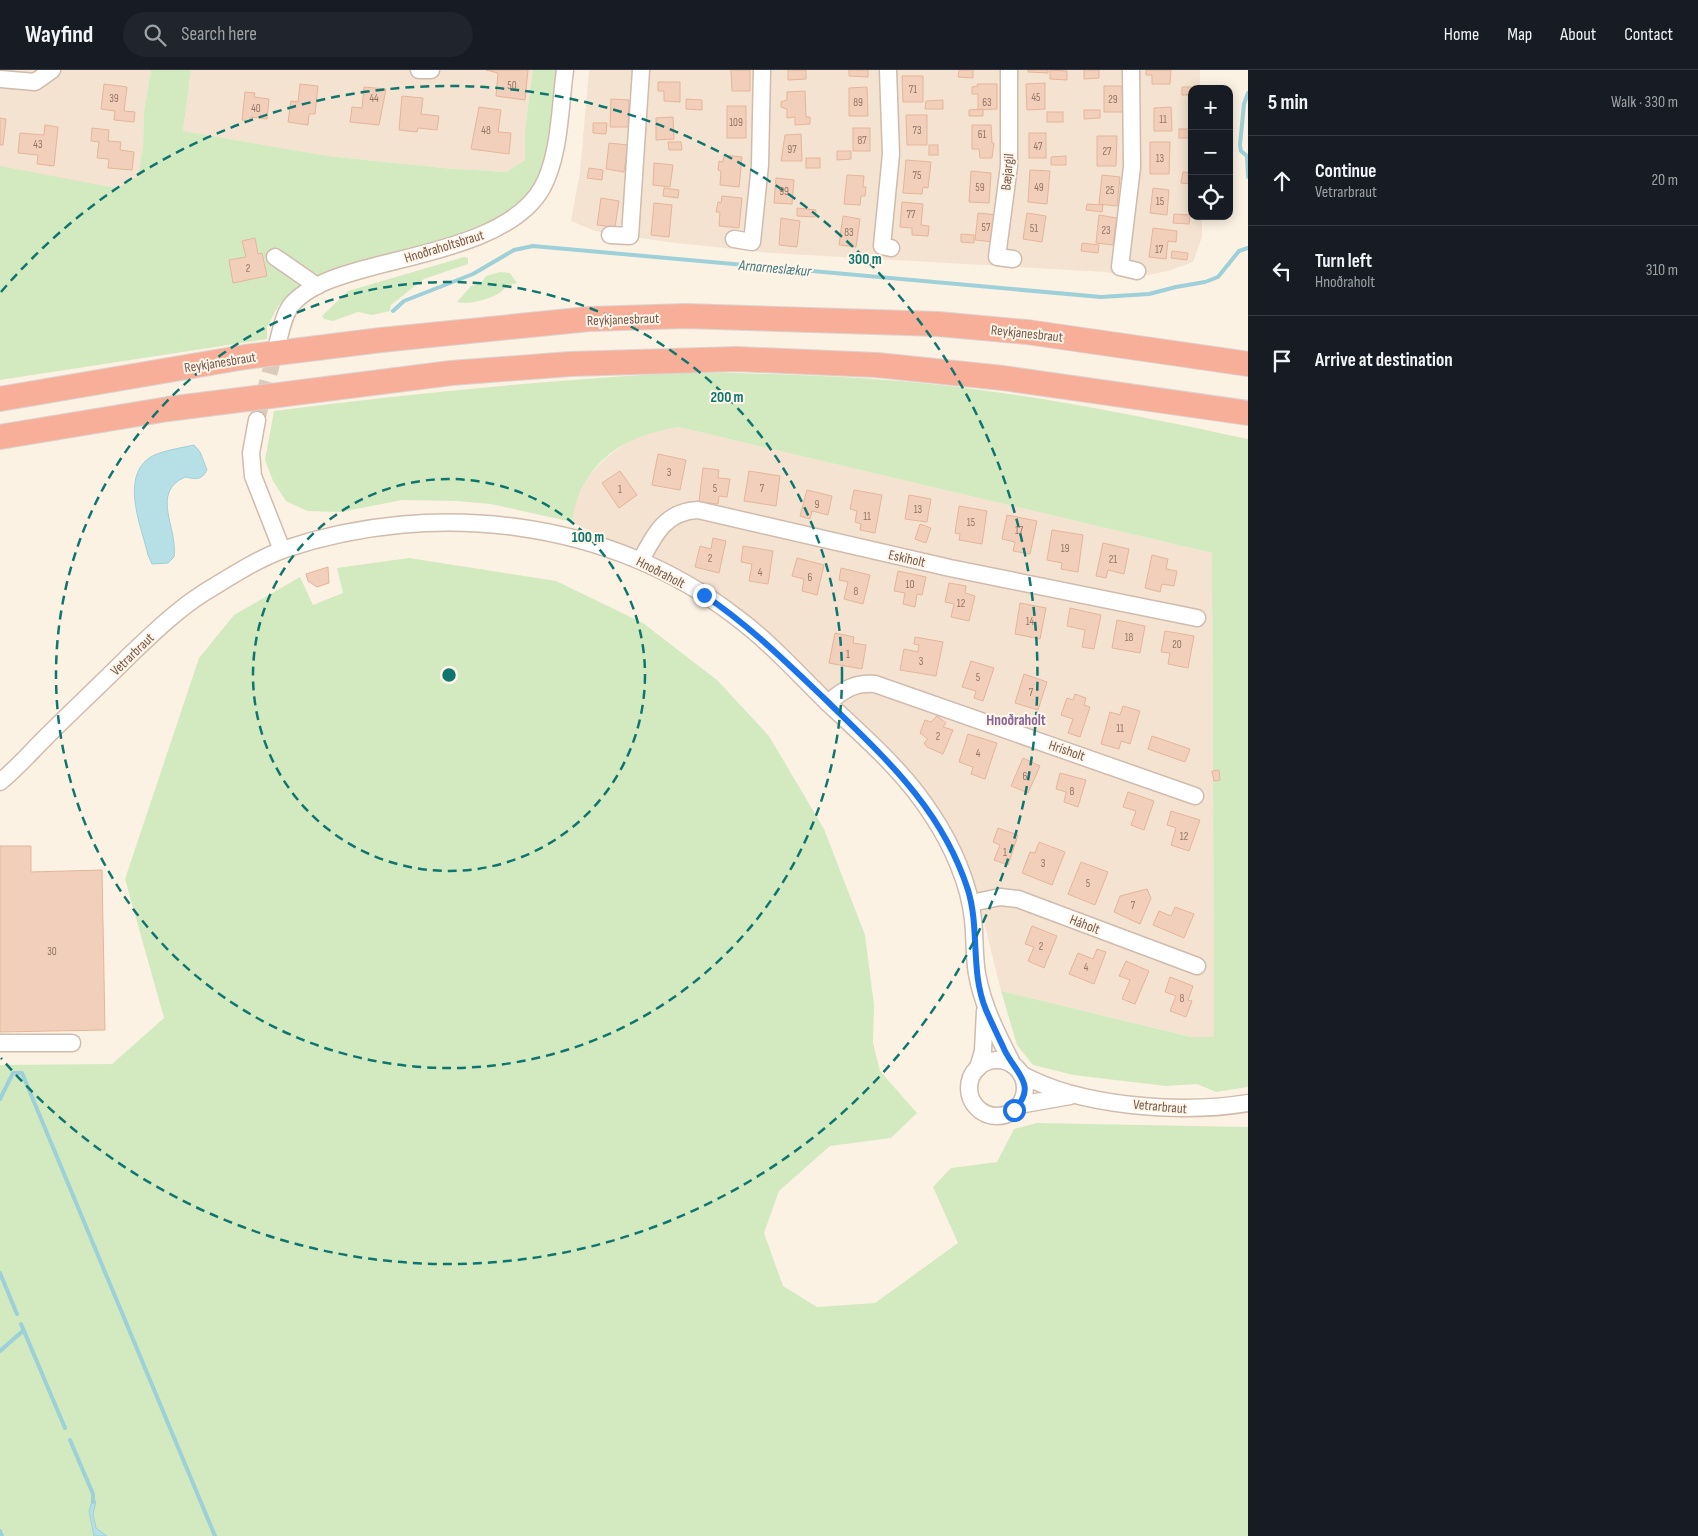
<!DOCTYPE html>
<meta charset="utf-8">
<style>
body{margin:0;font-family:"Sofia Sans Condensed",sans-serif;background:#20242c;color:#f1f3f6}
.controls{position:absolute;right:15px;top:15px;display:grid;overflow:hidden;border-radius:10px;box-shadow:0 2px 12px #0003}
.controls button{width:45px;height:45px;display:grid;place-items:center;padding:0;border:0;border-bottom:1px solid #363941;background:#171b24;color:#f1f3f6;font:25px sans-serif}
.stop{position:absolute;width:15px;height:15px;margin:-11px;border:4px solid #1a73e8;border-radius:50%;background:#fff}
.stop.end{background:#1a73e8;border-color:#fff;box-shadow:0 1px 5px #0008}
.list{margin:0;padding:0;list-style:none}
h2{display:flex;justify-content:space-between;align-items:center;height:65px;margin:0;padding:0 20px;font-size:21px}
h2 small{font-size:16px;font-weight:400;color:#9ea1a6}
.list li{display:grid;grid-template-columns:32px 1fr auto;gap:15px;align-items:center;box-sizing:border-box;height:90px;padding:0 20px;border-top:1px solid #363941}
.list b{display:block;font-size:19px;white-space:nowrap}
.list p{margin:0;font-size:16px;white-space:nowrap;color:#9ea1a6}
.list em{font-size:16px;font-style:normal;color:#9ea1a6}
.icon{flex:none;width:28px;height:28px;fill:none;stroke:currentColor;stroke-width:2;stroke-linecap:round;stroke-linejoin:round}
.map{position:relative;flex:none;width:1248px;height:1466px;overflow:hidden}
header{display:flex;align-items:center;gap:30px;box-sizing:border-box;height:70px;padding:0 25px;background:#171b24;border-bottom:1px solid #363941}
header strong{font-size:24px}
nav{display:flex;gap:28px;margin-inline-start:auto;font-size:18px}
.search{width:350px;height:45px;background:#20242c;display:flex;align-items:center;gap:12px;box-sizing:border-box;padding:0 18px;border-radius:28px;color:#9ea1a6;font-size:19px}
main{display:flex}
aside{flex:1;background:#171b24}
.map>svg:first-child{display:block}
.residential{fill:#f4e3d1}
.green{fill:#d3eac1}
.water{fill:#b7e0e6;stroke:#9dd0d8}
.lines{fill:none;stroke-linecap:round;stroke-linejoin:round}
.stream{stroke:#9dd0d8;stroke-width:4}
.building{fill:#f2cfba;stroke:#e5b59a}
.minor-tunnel{stroke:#dacbbc;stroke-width:16;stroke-dasharray:16 8;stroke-linecap:butt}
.minor-casing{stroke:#d0bbac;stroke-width:19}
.highway-casing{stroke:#dbd3d0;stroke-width:26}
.minor{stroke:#fff;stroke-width:16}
.highway{stroke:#f7af99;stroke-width:24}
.route{stroke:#1a73e8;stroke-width:6}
.ring{fill:none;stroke:#0f766e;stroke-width:2.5;stroke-dasharray:9 6}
.labels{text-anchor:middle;stroke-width:4;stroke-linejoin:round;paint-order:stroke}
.number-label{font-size:11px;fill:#947565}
.street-label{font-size:14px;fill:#745749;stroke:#fff6e9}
.water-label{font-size:15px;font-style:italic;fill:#3f7781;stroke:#fff6e9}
.neighbourhood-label{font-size:15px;font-weight:bold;fill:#856498;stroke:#fff6e9}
.centre{fill:#0f766e;stroke:#fff6e9;stroke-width:2.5}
.ring-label{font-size:15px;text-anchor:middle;font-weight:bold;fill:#0f766e;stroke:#fff6e9;stroke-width:4;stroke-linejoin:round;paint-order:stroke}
</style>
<header>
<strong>Wayfind</strong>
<div class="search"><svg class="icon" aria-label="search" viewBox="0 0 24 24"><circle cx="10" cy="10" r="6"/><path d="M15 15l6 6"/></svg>Search here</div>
<nav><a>Home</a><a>Map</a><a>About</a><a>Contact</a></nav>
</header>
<main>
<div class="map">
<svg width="1248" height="1466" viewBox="0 0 1248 1466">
<rect width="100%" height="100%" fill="#fcf2e3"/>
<g class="residential">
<path d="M0,0h151l-7,41 -1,35 -4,31 -43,19 -96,-12z"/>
<path d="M191,0h342l-8,58v32l-17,12 -64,-4 -116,-12 -145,-25z"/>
<path d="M589,0h611v19h-8v127h10v21l-9,25 -25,9 -30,6 -34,-5 -333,-19 -104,-11 -72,-11 -24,-10 9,-49z"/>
<path d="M678,357l534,126 2,484h-21l-192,-46 -25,-102 -18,-44 -144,-165 -194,-133 -48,-25 2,-15 12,-29 21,-21 26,-19 22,-7z"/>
</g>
<g class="green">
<path d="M151,0h40l-8,61 145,25 116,12 63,4 18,-12v-32l8,-58h26l-12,93 -24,42 -21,12 -38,15 -166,56 -19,17 -12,22v12l-267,41v-214l116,22 22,-11 5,-31 1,-35z"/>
<path d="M464,187l4,1v6l-44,15 -33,26 -1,6 -18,4 -14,-3 -25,9 -9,-2 -2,-3 26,-25z"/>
<path d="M500,202l10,1 7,10c-14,3 -11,7 -21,12 -10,5 -28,10 -39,7l14,-16 10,-3 5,-7z"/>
<path d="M690,302c87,2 174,4 260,14 100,12 200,32 298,53v648l-32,5 -19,-8 -31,2 -93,-11 -40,-10 -16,-20 -16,-54 191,46h22l-2,-484 -534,-126c-55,9 -98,36 -106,95l-81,-18 -35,-3 -54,-1 -61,12 -34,-1 -21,-10 -13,-20 -8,-21 9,-49c138,-18 277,-31 416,-39z"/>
<path d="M409,488l147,23 87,42 74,57 52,56 55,93 41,106 9,70 -1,38 7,28 37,42 -26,25 -61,8 -51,45 -15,42 19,53 34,21 58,-4 83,-60 -25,-56 18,-19 46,-6 17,-33 23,-6 211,4v409h-1248v-471l112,-1 52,-46 -39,-139 74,-221 35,-43 66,-38 13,28 30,-12 -6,-25z"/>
</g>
<g class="water">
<path d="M194,375l6,7 7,18c-6,11 -11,9 -22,7 -35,16 -7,50 -11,80l-6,6 -16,1 -4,-9c-6,-27 -28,-76 1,-97 10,-7 32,-10 45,-13z"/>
<path d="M96,1431l-3,13 3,14 11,8h-13l-5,-25 3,-9z"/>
</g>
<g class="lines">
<g class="stream">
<path d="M1248,23l-4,11 -4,41 1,6 6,5 1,21"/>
<path d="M393,241l11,-10 69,-27 41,-24 19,-4 568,51 48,-3 27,-7 29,-5 13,-5 21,-26 9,-3"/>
<path d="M0,1029l13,-26h9l193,463"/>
<path d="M0,1203l17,41"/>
<path d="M21,1254l44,104"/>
<path d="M0,1281l24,-21"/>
<path d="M70,1370l23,54v8"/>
<path d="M0,1461l2,5"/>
</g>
</g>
<g class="building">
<path d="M486,0h42l-3,30 -29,-4 2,-23z"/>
<path d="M731,0h19v21h-18z"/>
<path d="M788,0h18v9l-18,1z"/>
<path d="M849,0h19v7l-19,-1z"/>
<path d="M959,0h14v8l-15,-1z"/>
<path d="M1028,0h20v3l-20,-1z"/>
<path d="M1050,0l17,1v9l-17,-1z"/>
<path d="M1084,0h15v8l-15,1z"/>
<path d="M1146,0h25l-1,14h-18v-9h-6z"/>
<path d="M902,6h21v26h-20z"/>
<path d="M658,12h22v20l-16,-1v-10h-6z"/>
<path d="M1045,13v26l-18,1 -1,-26z"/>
<path d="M104,14l23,3 -3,24 11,1 -1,10 -20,-2 1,-9 -14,-2z"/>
<path d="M300,14l18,2 -3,28h-6l-1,11 -20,-3 3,-21 7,1z"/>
<path d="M977,14h20v25l-19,1v-16h-6v-7l6,-1z"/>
<path d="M1104,16h18l1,26h-19z"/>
<path d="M364,17l22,2 -7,36 -29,-3 2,-15 10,1z"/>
<path d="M867,17l1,29h-19v-28z"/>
<path d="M1182,17h14v2h-4v6h-10z"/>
<path d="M805,21l1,26h4v7l-15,1v-8l-8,1v-9l-6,-2v-5l6,-2v-8z"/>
<path d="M245,22l10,1 -1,4 15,2 -2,20 -16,-2v4l-9,-1z"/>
<path d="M402,26l21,2 -2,16 18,2 -2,14 -19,-2 -1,4 -18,-2z"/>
<path d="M611,29l18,1 -1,27h-18z"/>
<path d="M686,29l16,1v10l-16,-1z"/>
<path d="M943,30v9h-18l1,-8z"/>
<rect x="727" y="36" width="19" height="32"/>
<path d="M479,37l22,3 -3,22 13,1 -2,21 -38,-5z"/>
<path d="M1171,37l1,24h-18v-23z"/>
<path d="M983,39v7h-14v-6z"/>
<path d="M1084,40h16v8l-16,1z"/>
<rect x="1047" y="42" width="16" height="10"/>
<path d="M906,45h21v30h-20z"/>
<path d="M673,47l1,22 -18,1v-22z"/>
<path d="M0,48l6,1 -3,26h-3z"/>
<path d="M593,53h14l-1,11 -13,-1z"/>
<path d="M45,55l13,2 -4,39 -17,-2 1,-9 -20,-2 2,-20 24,2z"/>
<path d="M972,55h19l1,18h2l-2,15h-12l-1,-9h-7z"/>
<path d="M92,58l17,2 -1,11 13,1 -1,8 14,2 -2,18 -24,-2 1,-9 -12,-1 2,-16 -8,-1z"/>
<rect x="853" y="58" width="17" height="23"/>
<rect x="1179" y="59" width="13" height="9"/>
<rect x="1029" y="63" width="17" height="25"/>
<path d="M801,64l1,27h-21l4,-26z"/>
<path d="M1097,66h20l-1,30h-19z"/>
<path d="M668,72h13l1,8h-13z"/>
<path d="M1150,72h20l-1,32h-19z"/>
<path d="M609,73l19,2 -4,27 -18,-3z"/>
<rect x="929" y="75" width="9" height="10"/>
<path d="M837,81h14v8l-14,1z"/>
<path d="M724,85l18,2 -3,30 -19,-2 1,-14 -3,-1 1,-9 4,1z"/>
<path d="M1066,86v9h-15v-8z"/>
<rect x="806" y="88" width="14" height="10"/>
<path d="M906,90l25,2 -3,26 -5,-1 -1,7 -19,-1z"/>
<path d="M654,93l19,2 -3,22 -17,-2z"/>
<path d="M589,98l14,2 -1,10 -15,-2z"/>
<path d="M1030,100l20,1 -3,33 -19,-2z"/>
<path d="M971,101l20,2 -2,30 -20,-1z"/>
<path d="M1183,102l9,1v11l-11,-1z"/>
<path d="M847,105l17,1 -1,11h3l-1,9h-4l-1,9 -16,-1z"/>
<path d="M1102,105l18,2 -3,29 -18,-2z"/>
<path d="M776,108l18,2 -2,24 -18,-1z"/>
<path d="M664,118l15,2 -1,8 -15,-2z"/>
<path d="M1153,118l16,2 -2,25 -17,-2z"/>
<path d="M722,126l20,2 -3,30 -20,-2 1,-14h-4l2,-10 3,1z"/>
<path d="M601,128l18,3 -4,26 -18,-2z"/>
<path d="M902,132l21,2 -2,21 8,1 -1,10 -16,-1v-7l-12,-1z"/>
<path d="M654,133l18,2 -3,32 -18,-2z"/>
<path d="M1087,134l16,1 -1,7 -16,-2z"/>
<path d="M797,138l19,2 -1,7 -18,-1z"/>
<path d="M978,143l19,2 -3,27 -19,-2z"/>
<path d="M1027,143l19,3 -4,26 -19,-3z"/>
<path d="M1174,144l16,1 -1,9 -16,-1z"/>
<path d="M1099,145l18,3 -4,27 -17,-2z"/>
<path d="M843,146l17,3 -4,28 -17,-2z"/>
<path d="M781,148l19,3 -3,26 -18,-2z"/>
<path d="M1153,158l24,3 -1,11 -8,-1 -2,18 -17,-2z"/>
<path d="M961,164l13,1v8l-13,-1z"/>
<path d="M255,168l3,16 4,-1 5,23 -34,7 -4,-23 17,-3 -4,-16z"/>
<path d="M1082,173l17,2 -1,8 -17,-2z"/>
<path d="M1172,181l16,2 -1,7 -16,-2z"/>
<path d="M658,384l28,6 -6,30 -28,-5z"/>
<path d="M703,398l16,2 -1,8 12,1 -3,18 -8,-1 -1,8 -19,-2z"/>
<path d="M620,401l17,24 -18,13 -17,-25z"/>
<path d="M749,401l31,5 -4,30 -32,-5z"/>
<path d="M807,420l25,6 -4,19 -16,-4 -2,8 -10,-3z"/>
<path d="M854,420l28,5 -7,38 -15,-3 1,-6 -6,-2 2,-11 -7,-2z"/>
<path d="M909,425l22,4 -4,23 -22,-3z"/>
<path d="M959,436l28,5 -5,33 -23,-4 1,-6 -5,-1z"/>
<path d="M1007,445l30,6 -7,33 -17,-3 2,-9 -13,-3z"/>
<path d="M920,454l11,4 -5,15 -11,-4z"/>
<path d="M1052,460l31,5 -5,37 -17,-3 1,-6 -15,-3z"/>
<path d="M713,468l13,3 -7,32 -24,-6 5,-21 11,3z"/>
<path d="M1103,473l26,6 -5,25 -16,-4 -2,8 -10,-2z"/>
<path d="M743,476l30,5 -5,33 -19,-3 3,-17 -11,-2z"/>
<path d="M1152,485l16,4 -2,10 11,2 -3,15 -12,-2 -2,8 -15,-4z"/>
<path d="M797,488l27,7 -7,30 -15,-4 2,-12 -12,-3z"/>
<path d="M328,497l1,16 -12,4 -9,-6 -2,-7z"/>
<path d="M841,498l29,7 -7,29 -19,-5 4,-17 -9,-2z"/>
<path d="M898,501l28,6 -4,18 -5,-1 -2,13 -12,-3 2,-11 -11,-2z"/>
<path d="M949,513l17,3 -1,7 10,3 -6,25 -18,-4 3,-13 -9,-2z"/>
<path d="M1020,533l26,5 -6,31 -25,-5z"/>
<path d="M1070,538l31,7 -7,34 -12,-2 3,-17 -18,-4z"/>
<path d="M1117,550l28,6 -5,27 -28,-5z"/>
<path d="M1165,561l29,5 -6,32 -20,-4 2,-11 -9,-1z"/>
<path d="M835,563l19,4 -1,6 13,2 -4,24 -33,-6z"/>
<path d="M915,567l28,5 -7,34 -36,-6 4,-21 14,3 1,-7 -5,-1z"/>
<path d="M971,591l23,7 -11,33 -9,-3 2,-7 -14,-4z"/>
<path d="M1024,604l23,8 -9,28 -23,-7z"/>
<path d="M1075,624l11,4 -2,7 6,2 -10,30 -12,-4 5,-14 -12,-4 6,-17 6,2z"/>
<path d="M1123,636l17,5 -10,33 -9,-3 -2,8 -18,-5 9,-32 10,3z"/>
<path d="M937,646l9,7 -3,4 10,3 -10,24 -16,-7 -3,-4 4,-4 -8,-6 5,-13 6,2z"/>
<path d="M968,664l29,9 -12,36 -14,-5 2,-7 -14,-5z"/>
<path d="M1152,666l38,13 -5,13 -37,-13z"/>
<path d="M1023,688l17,8 -12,27 -17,-7z"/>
<path d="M1219,700l1,10 -6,1 -2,-10z"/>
<path d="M1060,703l26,7 -8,27 -14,-5 2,-10 -10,-3z"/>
<path d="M1128,722l26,9 -10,29 -13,-5 5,-14 -13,-4z"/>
<path d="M1171,741l29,9 -11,31 -18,-6 5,-17 -9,-3z"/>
<path d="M998,758l20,7 -10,30 -14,-5 6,-15 -7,-3z"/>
<path d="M1039,772l26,10 -13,33 -30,-12 8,-21 5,1z"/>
<path d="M0,776h31v26l71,-2 3,160 -105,2z"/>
<path d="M1081,792l27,10 -13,33 -27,-11z"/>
<path d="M1147,819l4,9 -11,26 -26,-12 6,-16z"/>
<path d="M1175,837l19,7 -10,24 -31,-13 6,-14 12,5z"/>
<path d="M1032,856l25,10 -13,32 -16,-7 6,-14 -9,-3z"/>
<path d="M1097,879l9,3 -12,32 -25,-10 9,-21 15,6z"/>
<path d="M1126,891l23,10 -14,33 -13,-5 8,-19 -11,-4z"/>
<path d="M1170,907l23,9 -5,14 4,1 -6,16 -16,-6 6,-15 -11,-4z"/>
</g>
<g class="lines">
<path class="minor-tunnel" d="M257,350l20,-75"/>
<g class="minor-casing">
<g id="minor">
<path d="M419,0h12"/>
<path d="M888,0l3,84 -9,92 9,2"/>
<path d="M1009,0v96l-12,91 16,2"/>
<path d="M1131,0l1,97 -12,100 17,4"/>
<path d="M0,9l35,3 17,-12"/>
<path d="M610,165l20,1 11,-166"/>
<path d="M734,169l18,3 8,-77 2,-95"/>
<path d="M275,187l42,29"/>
<path d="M277,275c4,-13 6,-31 16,-42 18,-19 46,-27 71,-34 53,-15 149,-29 178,-81 18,-32 18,-82 23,-118"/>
<path d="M257,350l-6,33 2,23 29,74"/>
<path d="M641,490c13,-25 25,-49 57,-50l252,58 247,50"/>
<path d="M828,633c15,-13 27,-21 47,-19l320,112"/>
<path d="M0,712c16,-13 30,-29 45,-44 28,-28 57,-55 85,-83 23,-22 48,-46 75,-63 25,-15 52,-33 80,-43 149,-50 325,-30 451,68 34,25 62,57 92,86 37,35 77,69 104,112 20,30 37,68 41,104 2,18 1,37 4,55 6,33 21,62 36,91"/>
<path d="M971,833l29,-6 18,2 179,67"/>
<path d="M0,973h72"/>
<circle cx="997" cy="1018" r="28"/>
<path d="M978,998l5,-17 2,-40"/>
<path d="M1021,1004c59,33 161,40 227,29"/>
<path d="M1019,1035l51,-9"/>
</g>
</g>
<g class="highway-casing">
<g id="highway">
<path d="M0,329l245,-42 136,-17 208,-21 97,-3 252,8 89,8 221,32"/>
<path d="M0,367l168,-28 283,-36 119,-9 167,-5 140,6 126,13 245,35"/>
</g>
</g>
<use href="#minor" class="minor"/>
<use href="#highway" class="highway"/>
</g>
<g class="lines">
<path class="route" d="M704,525c45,30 83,68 123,106 59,58 115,108 141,189 12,39 2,82 18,120 6,14 13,28 19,41 11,22 33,35 9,59"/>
</g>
<g class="ring">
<circle cx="449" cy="605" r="196"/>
<circle cx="449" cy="605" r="393"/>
<path d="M1 222A589 589 0 1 1 1 988"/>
</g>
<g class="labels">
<g class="number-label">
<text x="512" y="19">50</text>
<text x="913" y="23">71</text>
<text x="1036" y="31">45</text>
<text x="114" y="32">39</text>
<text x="374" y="32">44</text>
<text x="1113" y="33">29</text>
<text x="858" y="36">89</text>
<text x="987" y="36">63</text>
<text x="256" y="42">40</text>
<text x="1163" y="53">11</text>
<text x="736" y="56">109</text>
<text x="486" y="64">48</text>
<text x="917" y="64">73</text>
<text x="982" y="68">61</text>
<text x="862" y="74">87</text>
<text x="38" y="78">43</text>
<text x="1038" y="80">47</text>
<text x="792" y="83">97</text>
<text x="1107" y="85">27</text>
<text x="1160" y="92">13</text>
<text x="917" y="109">75</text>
<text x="980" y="121">59</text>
<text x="1039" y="121">49</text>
<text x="1110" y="124">25</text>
<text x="784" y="125">99</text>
<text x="1160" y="135">15</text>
<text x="911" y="148">77</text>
<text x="986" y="161">57</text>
<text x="1034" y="162">51</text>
<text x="1106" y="164">23</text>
<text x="849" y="166">83</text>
<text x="1159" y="183">17</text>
<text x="248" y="202">2</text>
<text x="669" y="406">3</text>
<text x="715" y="422">5</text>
<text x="762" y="422">7</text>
<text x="620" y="423">1</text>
<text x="817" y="438">9</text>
<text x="918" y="443">13</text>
<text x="867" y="450">11</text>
<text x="971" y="456">15</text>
<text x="1019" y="464">17</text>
<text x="1065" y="482">19</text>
<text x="710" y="492">2</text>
<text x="1113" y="493">21</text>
<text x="760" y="506">4</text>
<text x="810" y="511">6</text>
<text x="910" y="518">10</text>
<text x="856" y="525">8</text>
<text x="961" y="537">12</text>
<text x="1030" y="555">14</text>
<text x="1129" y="571">18</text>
<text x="1177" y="578">20</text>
<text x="848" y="588">1</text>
<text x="921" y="595">3</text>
<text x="978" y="611">5</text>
<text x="1031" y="626">7</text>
<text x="1120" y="662">11</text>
<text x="938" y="670">2</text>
<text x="978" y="687">4</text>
<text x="1025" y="710">6</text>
<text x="1072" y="725">8</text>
<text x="1184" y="770">12</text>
<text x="1005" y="786">1</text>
<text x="1043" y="797">3</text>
<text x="1088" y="817">5</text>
<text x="1133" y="839">7</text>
<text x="1041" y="880">2</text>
<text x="52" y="885">30</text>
<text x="1086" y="901">4</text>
<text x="1182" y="932">8</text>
</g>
<g class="street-label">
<text transform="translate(1007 102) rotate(-85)" y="5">Bæjargil</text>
<text transform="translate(444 176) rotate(-17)" y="5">Hnoðraholtsbraut</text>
<text transform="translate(623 249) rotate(-2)" y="5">Reykjanesbraut</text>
<text transform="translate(1027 263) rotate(6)" y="5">Reykjanesbraut</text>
<text transform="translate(220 292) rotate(-9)" y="5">Reykjanesbraut</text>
<text transform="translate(907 488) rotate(13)" y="5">Eskiholt</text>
<text transform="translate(661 502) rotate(27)" y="5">Hnoðraholt</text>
<text transform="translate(132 584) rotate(-44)" y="5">Vetrarbraut</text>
<text transform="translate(1067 680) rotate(19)" y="5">Hrísholt</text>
<text transform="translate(1085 854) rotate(21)" y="5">Háholt</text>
<text transform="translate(1160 1036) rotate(5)" y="5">Vetrarbraut</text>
</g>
<g class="water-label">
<text transform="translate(775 198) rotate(5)" y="5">Arnarneslækur</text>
</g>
<g class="neighbourhood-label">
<text x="1016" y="655">Hnoðraholt</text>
</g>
</g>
<circle cx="449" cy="605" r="8" class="centre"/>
<g class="ring-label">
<text x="865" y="194">300 m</text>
<text x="727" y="332">200 m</text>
<text x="588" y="472">100 m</text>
</g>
</svg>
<div class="controls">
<button>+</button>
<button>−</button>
<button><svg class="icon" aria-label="locate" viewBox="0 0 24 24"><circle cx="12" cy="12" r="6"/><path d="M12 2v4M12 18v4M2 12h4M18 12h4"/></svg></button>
</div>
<div class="stop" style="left:1014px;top:1040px"></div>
<div class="stop end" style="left:704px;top:525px"></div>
</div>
<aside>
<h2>5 min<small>Walk · 330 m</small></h2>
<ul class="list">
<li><svg class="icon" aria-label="ahead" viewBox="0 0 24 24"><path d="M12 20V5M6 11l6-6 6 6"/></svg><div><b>Continue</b><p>Vetrarbraut</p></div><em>20 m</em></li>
<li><svg class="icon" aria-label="left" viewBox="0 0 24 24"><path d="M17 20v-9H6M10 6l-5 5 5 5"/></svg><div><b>Turn left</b><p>Hnoðraholt</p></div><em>310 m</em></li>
<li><svg class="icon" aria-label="arrive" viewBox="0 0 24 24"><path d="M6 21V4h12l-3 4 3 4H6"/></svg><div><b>Arrive at destination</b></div></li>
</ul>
</aside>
</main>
